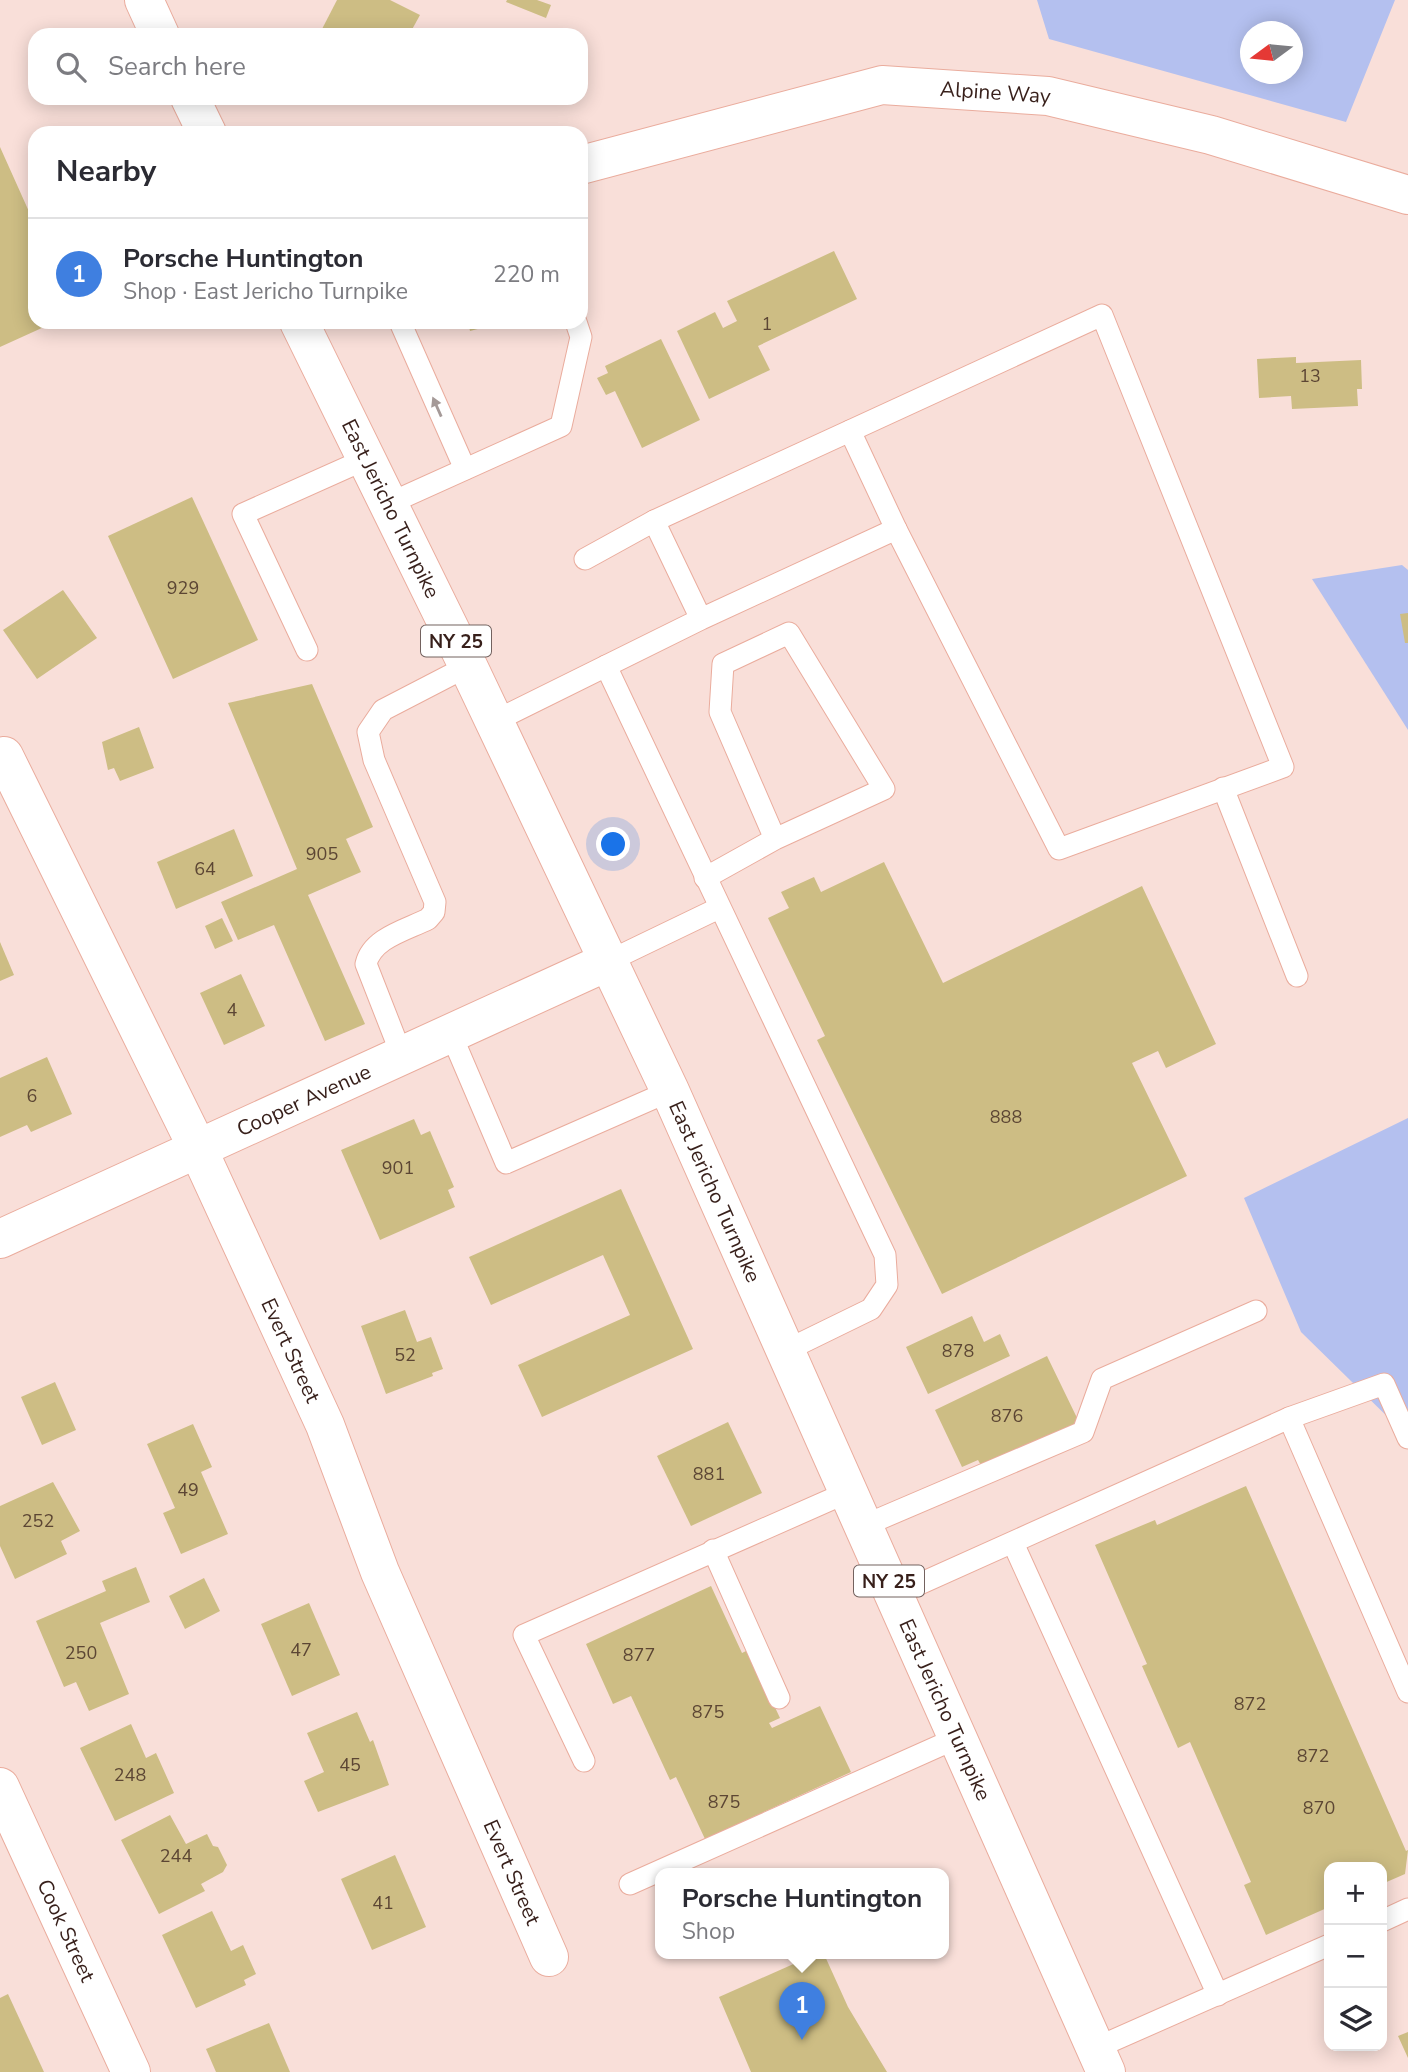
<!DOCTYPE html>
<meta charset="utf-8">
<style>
body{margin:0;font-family:"Nunito Sans",sans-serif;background:#f7f7f7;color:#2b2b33}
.controls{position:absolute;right:21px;bottom:21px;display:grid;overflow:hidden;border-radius:14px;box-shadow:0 4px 18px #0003}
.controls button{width:63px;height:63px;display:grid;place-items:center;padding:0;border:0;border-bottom:2px solid #e1e1e2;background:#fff;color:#2b2b33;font:35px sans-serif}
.compass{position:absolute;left:1240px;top:21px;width:63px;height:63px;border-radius:50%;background:#fff;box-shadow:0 4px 18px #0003;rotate:255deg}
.you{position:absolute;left:614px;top:845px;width:24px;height:24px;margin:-18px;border:5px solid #fff;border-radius:50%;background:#1a73e8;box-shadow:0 0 0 10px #1a73e833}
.badge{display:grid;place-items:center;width:46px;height:46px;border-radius:50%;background:#468a99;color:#fff;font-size:23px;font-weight:700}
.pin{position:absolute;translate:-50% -58px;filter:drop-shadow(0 2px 4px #0008)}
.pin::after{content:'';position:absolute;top:37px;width:24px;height:21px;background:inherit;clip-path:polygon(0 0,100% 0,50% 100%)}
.popup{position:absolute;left:655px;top:1868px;width:294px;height:91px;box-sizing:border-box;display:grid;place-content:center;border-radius:14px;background:#fff;filter:drop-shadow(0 2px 5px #0005);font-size:23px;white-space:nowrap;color:#7c7c81}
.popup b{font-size:26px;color:#2b2b33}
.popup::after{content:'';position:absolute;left:50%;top:100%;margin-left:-14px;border:14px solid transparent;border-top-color:#fff}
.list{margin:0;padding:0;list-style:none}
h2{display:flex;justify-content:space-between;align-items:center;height:91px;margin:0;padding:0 28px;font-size:30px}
h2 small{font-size:23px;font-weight:400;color:#7c7c81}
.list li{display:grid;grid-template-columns:46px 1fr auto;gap:21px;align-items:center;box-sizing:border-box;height:112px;padding:0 28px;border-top:2px solid #e1e1e2}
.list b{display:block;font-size:26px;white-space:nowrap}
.list p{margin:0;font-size:23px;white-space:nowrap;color:#7c7c81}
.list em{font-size:23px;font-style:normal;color:#7c7c81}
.icon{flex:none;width:38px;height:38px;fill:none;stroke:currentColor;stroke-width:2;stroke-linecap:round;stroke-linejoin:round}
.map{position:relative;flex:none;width:1408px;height:2072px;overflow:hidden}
.search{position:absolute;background:#fff;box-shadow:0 4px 18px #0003;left:28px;top:28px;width:560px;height:77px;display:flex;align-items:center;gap:18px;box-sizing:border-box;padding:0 24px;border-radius:21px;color:#7c7c81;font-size:26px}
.panel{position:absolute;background:#fff;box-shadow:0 4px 18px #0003;left:28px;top:126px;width:560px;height:203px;border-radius:21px}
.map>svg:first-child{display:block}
.green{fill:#b4c0ef;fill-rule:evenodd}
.building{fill:#cdbd84}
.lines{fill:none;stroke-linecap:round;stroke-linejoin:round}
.lane-casing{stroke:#eaac9d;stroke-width:23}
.street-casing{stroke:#eaac9d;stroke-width:40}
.primary-casing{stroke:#eaac9d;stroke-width:40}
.lane{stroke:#fff;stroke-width:21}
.street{stroke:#fff;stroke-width:38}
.primary{stroke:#fff;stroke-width:38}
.oneway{fill:#a59a98}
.labels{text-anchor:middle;stroke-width:5;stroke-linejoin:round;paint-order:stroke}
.number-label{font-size:18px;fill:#5c4634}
.shield{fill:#fff;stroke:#73625f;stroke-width:2}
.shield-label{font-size:19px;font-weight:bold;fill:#371f1a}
.street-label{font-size:21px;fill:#371f1a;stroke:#fff}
</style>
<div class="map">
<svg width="1408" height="2072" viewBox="0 0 1408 2072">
<rect width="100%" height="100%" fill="#f9dfd9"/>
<g class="green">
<path d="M1037,0h358l-49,122 -297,-83zM1250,32h42v42h-42z"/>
<path d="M1402,565l6,5v160l-96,-151z"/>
<path d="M1408,1118v325l-6,-12 -101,-99 -57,-134z"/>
</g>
<g class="building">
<path d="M337,0h53l30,15 -11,20h-80l-8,-4z"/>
<path d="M507,0h30l14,5 -5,13 -40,-16z"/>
<path d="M0,147l35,78v97h20l-55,25z"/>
<path d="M834,251l23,48 -99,47 12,24 -61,29 -32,-68 38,-19 8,16 14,-7 -10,-20z"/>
<path d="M468,322h24l1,3 -23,6z"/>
<path d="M661,339l39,81 -58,28 -27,-57 -9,4 -9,-17 11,-5 -3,-7z"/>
<path d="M1296,357v6l65,-3 1,29h-5l1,17 -66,3 -1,-13 -32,2 -2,-39z"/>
<path d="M192,497l66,143 -85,39 -65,-143z"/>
<path d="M63,590l34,48 -60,41 -34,-49z"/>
<path d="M1408,613v30h-3l-5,-29z"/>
<path d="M312,684l61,143 -27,12 15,33 -53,23 57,129 -40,17 -51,-116 -36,15 -17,-38 76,-33 -69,-166z"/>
<path d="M139,727l15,41 -34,13 -6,-13 -6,2 -6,-28z"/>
<path d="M234,829l19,47 -77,33 -19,-47z"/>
<path d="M884,862l59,121 199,-97 74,158 -50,24 -8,-17 -26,12 55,113 -245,118 -125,-254 8,-4 -57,-118 21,-10 -8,-16 33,-15 7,15z"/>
<path d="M222,918l11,23 -18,8 -10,-23z"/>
<path d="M0,942l14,33 -14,6z"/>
<path d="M241,974l24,52 -41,19 -24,-52z"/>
<path d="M47,1057l25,57 -41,18 -4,-7 -27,12v-59z"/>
<path d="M414,1119l7,16 9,-4 24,56 -6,3 7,17 -75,33 -39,-90z"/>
<path d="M621,1189l72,160 -151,68 -24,-52 112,-50 -27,-60 -112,50 -22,-48z"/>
<path d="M405,1310l12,32 14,-5 12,32 -11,4 1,3 -47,18 -25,-68z"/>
<path d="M972,1316l12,26 16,-8 10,22 -82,38 -22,-47z"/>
<path d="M1047,1356l32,66 -96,47 -5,-9 -16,7 -27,-57z"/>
<path d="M55,1382l21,48 -34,15 -21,-48z"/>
<path d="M728,1422l34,71 -71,33 -34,-70z"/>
<path d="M193,1424l19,43 -11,5 27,62 -47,20 -18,-41 12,-5 -28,-64z"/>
<path d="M53,1482l27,49 -19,10 6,13 -52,25 -15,-33v-40z"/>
<path d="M1246,1486l160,365 2,-1 -3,24 -23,10v-17h-53v40l-63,28 -22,-50 7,-3 -61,-140 -12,6 -36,-82 5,-2 -52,-119 60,-25 2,5z"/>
<path d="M136,1567l14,35 -50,21 29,71 -40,17 -13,-29 -12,5 -28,-66 70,-30 -4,-10z"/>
<path d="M204,1578l16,33 -35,18 -16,-33z"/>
<path d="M711,1586l31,67 6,-3 32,68 -11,5 3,5 48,-22 31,66 -146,67 -29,-62 -6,3 -39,-84 -18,8 -27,-60z"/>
<path d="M309,1603l31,72 -48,21 -31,-72z"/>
<path d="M357,1712l13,30 3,-2 16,45 -71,27 -14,-31 20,-9 -17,-39z"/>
<path d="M131,1724l15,34 10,-5 18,40 -59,28 -35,-73z"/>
<path d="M170,1815l16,29 21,-10 6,12 5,1 9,18 -4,7 -22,12 4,7 -46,23 -38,-74z"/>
<path d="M395,1855l31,72 -54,23 -31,-71z"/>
<path d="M212,1911l19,40 12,-6 13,29 -12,6 2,5 -50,23 -34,-73z"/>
<path d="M816,1954h8l24,53 39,65h-136l-32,-75z"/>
<path d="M8,1994l36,78h-44v-74z"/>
<path d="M269,2023l21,49h-74l-10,-23z"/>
<path d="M1408,2032v26l-10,-22z"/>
</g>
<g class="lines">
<g class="lane-casing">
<g id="lane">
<path d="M400,322l65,147"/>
<path d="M850,431l46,98"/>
<path d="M388,504l173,-78 20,-89 -5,-15"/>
<path d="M585,559l69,-38"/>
<path d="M307,650l-64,-136 123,-55"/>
<path d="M606,666l279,589 2,30 -16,24 -86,42"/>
<path d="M495,721l206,-102 -47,-98 448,-206 181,452 -224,82 -163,-320 -195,90"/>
<path d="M1223,788l74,188"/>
<path d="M705,878l70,-39 -55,-127 3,-48 66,-31 95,156 -109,50"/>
<path d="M609,961l110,-53"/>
<path d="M451,1034l55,129 164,-72"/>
<path d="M402,1056l-36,-92c6,-26 40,-34 62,-45l6,-7 1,-10 -61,-142 -6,-28 15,-22 85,-44"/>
<path d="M1289,1418l95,-34 24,54"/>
<path d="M863,1526l220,-94 19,-53 154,-68"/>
<path d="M1013,1543l205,452"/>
<path d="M713,1550l66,148"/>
<path d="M895,1595l394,-177 119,274"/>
<path d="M584,1761l-60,-126 324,-143"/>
<path d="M630,1884l327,-146"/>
<path d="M1382,1921l26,-12"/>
<path d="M1096,2048l233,-103"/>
</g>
</g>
<g class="street-casing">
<g id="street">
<path id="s1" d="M581,165l301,-80 166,11 163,39 197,60"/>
<path id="s2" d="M4,756l193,391 128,278 55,147 169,385"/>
<path id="s3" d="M0,1239l609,-278"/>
<path id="s4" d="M0,1787l131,285"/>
</g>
</g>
<g class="primary-casing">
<g id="primary">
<path d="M144,0l16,35"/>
<path d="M190,98l17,35"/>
<path id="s5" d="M299,322l169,344 202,425 436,981"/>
</g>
</g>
<use href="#lane" class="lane"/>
<use href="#street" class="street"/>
<use href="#primary" class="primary"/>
</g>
<defs><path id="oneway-solid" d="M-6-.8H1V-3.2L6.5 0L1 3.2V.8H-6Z" transform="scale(1.75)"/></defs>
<use class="oneway" href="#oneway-solid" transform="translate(437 407) rotate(-114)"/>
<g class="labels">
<g class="number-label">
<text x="767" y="330">1</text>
<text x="1310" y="382">13</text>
<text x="183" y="594">929</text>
<text x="322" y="860">905</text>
<text x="205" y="875">64</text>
<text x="232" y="1016">4</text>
<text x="32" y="1102">6</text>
<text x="1006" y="1123">888</text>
<text x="398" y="1174">901</text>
<text x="958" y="1357">878</text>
<text x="405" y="1361">52</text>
<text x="1007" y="1422">876</text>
<text x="709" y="1480">881</text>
<text x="188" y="1496">49</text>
<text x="38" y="1527">252</text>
<text x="301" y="1656">47</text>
<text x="81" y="1659">250</text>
<text x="639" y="1661">877</text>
<text x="1250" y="1710">872</text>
<text x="708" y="1718">875</text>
<text x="1313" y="1762">872</text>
<text x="350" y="1771">45</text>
<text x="130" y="1781">248</text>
<text x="724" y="1808">875</text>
<text x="1319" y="1814">870</text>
<text x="176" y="1862">244</text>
<text x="383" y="1909">41</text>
</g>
<g class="shield">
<rect x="421" y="625.5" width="70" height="31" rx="5"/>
<rect x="854" y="1565.5" width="70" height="31" rx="5"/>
</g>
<g class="shield-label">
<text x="456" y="648">NY 25</text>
<text x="889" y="1588">NY 25</text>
</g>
<g class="street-label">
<text dy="7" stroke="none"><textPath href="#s1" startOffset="425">Alpine Way</textPath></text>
<text dy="7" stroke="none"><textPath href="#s5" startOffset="208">East Jericho Turnpike</textPath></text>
<text dy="7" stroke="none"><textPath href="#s3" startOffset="334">Cooper Avenue</textPath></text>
<text dy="7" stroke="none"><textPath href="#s5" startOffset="964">East Jericho Turnpike</textPath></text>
<text dy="7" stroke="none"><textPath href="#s2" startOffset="660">Evert Street</textPath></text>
<text dy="7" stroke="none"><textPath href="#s5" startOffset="1531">East Jericho Turnpike</textPath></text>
<text dy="7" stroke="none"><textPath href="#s2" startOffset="1227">Evert Street</textPath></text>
<text dy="7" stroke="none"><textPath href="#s4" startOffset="158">Cook Street</textPath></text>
</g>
</g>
</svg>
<div class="controls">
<button>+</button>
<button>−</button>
<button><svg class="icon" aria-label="layers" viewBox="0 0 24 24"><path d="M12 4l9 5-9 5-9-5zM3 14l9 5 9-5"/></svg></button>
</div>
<svg class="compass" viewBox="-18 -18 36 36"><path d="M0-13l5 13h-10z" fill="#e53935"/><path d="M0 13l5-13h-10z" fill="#7c7c81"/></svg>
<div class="you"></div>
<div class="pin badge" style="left:802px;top:2040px;background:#3f7fe0">1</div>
<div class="popup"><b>Porsche Huntington</b>Shop</div>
<div class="search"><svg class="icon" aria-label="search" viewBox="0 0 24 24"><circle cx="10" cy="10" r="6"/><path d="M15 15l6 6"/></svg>Search here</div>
<section class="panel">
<h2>Nearby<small></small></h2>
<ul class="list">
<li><span class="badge" style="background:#3f7fe0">1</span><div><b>Porsche Huntington</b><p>Shop · East Jericho Turnpike</p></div><em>220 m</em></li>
</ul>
</section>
</div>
